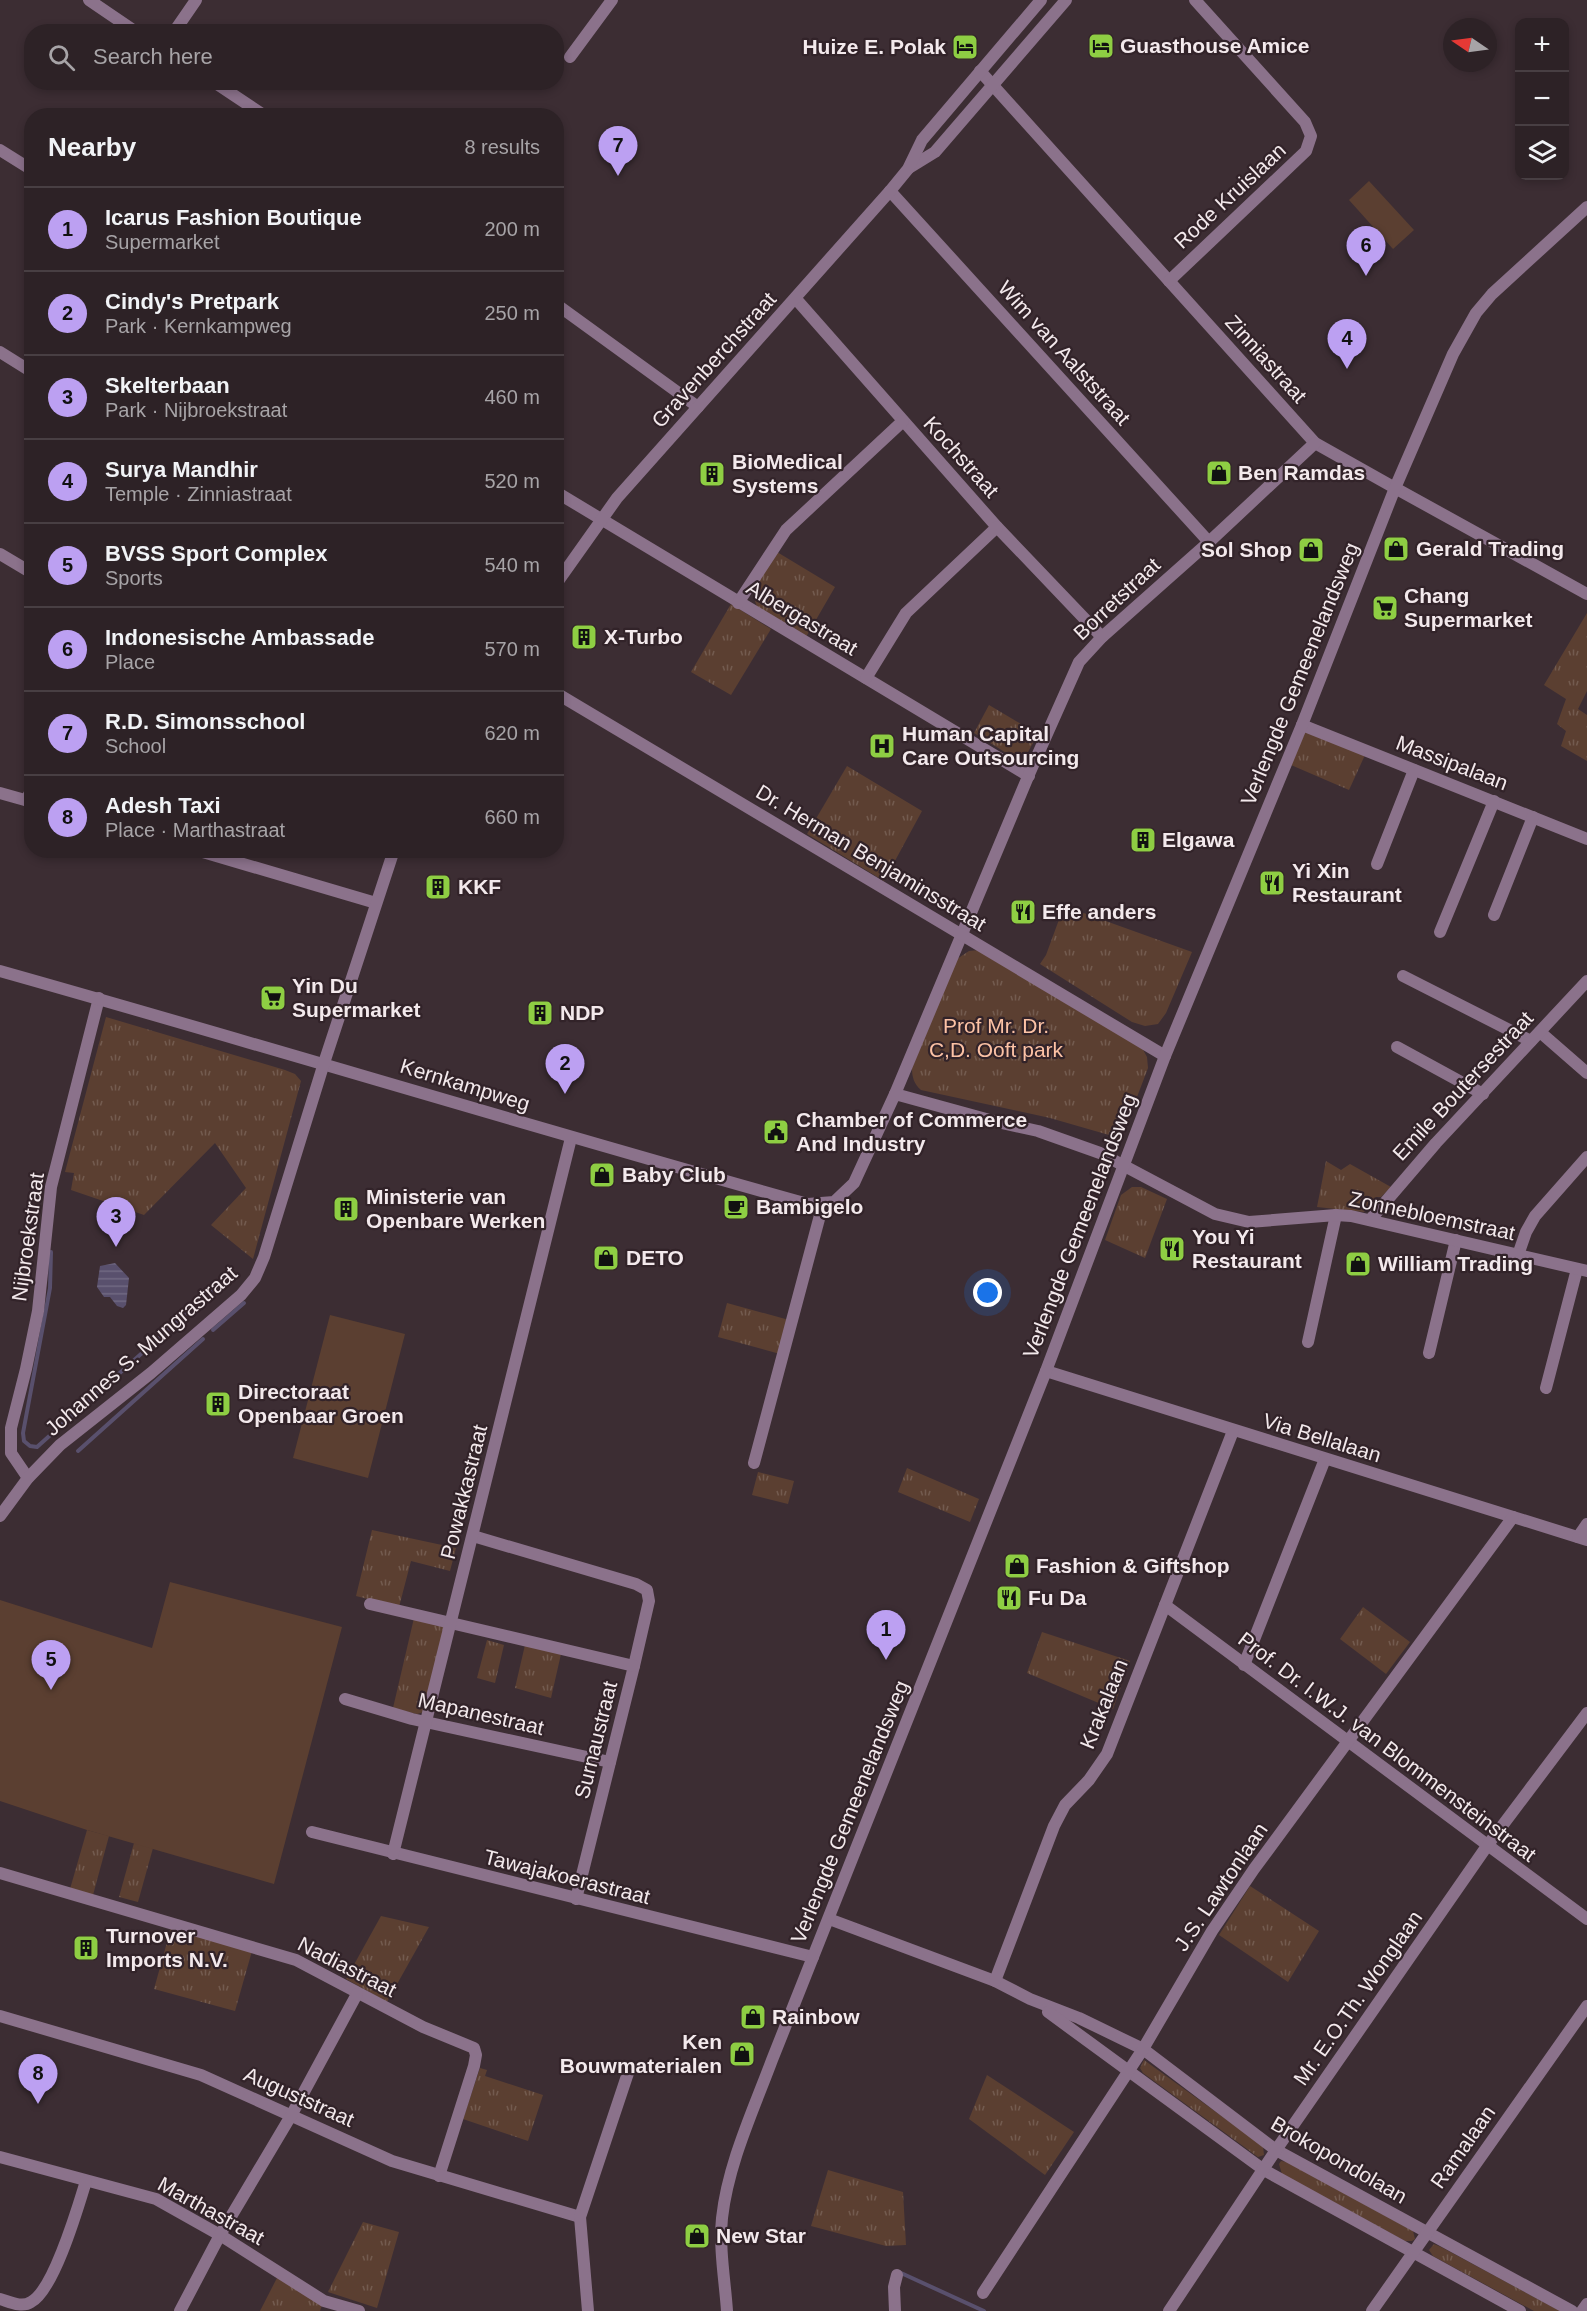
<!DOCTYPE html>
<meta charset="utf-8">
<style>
body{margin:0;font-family:Arial,sans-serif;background:#352a2e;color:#f1f3f6}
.controls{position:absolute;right:18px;top:18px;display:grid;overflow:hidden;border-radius:12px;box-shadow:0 3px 9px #0003}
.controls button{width:54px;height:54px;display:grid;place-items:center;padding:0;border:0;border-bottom:2px solid #483f43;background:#2d2226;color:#f1f3f6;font:30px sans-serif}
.compass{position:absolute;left:1443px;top:18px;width:54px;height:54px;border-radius:50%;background:#2d2226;box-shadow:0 3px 9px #0003;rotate:283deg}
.you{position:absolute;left:988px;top:1293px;width:21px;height:21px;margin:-15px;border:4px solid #fff;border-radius:50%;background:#1a73e8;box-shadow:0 0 0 9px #1a73e833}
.badge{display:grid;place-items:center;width:39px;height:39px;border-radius:50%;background:#bca0f2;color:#111;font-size:20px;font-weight:700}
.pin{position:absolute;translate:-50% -50px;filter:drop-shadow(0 2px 3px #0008)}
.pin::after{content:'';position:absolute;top:32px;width:21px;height:18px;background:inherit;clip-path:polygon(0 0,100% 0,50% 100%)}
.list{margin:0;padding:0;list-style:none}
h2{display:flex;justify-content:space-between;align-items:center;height:78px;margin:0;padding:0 24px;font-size:26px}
h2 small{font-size:20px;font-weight:400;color:#a7a4a7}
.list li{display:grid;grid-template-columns:39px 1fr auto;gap:18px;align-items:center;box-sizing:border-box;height:84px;padding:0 24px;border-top:2px solid #483f43}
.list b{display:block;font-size:22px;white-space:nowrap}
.list p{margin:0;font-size:20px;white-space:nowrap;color:#a7a4a7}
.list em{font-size:20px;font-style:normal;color:#a7a4a7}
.icon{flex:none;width:33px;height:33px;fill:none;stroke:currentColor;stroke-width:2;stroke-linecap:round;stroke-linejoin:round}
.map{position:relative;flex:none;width:1587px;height:2311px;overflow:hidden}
.search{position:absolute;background:#2d2226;box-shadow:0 3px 9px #0003;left:24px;top:24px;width:540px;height:66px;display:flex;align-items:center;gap:15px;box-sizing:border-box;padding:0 21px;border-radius:24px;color:#a7a4a7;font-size:22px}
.panel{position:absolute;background:#2d2226;box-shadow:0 3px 9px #0003;left:24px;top:108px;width:540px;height:750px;border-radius:24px}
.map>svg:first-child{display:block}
.grass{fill:url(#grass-tufts)}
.garden{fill:#5b3f31}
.water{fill:url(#water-rules)}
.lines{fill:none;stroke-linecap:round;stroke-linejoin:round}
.stream{stroke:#59506d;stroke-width:4}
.minor{stroke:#8b728b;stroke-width:12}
.tertiary{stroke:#8b728b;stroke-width:12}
.labels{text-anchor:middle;stroke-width:4.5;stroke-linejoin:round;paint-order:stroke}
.poi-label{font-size:21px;font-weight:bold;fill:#f3e9ec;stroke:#322329;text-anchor:start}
.street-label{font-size:21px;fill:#f3e9ec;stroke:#322329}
.park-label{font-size:21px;fill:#fcc2a5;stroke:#322329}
</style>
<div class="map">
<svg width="1587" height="2311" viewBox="0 0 1587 2311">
<defs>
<pattern id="grass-tufts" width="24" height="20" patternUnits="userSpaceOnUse" patternTransform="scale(1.5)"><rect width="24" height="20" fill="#5b3f31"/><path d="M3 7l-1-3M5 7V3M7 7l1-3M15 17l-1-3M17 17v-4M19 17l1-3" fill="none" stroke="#735b4f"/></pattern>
<pattern id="water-rules" width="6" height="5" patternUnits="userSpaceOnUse" patternTransform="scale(1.5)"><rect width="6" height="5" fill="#59506d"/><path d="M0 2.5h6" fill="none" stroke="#716982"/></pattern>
</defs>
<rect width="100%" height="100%" fill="#3c2d33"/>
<g class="grass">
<path d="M777,552l58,35 -29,50 -48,-29c-12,-20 8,-40 19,-56z"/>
<path d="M731,604l40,25 -40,66 -40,-23z"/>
<path d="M1587,613v78l-9,18 9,6v46l-26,-15 5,-15 -9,-7 9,-25 -22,-14z"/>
<path d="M989,705l49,29 -15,27 -7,-2 -42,-26z"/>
<path d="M1306,730l59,25 -16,35 -58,-25z"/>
<path d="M847,766l75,45 -38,70 -77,-47z"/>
<path d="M1064,906l128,46 -26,61 -8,11 -13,2 -13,-4 -92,-58 6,-9z"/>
<path d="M979,950l162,96 6,11 1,11 -22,58 -6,7 -11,2 -59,-17 -129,-28c-7,-6 -9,-13 -9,-22l45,-109 12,-8z"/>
<path d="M106,1017l179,53 10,4 6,7 -48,178 -42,-34 35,-37 -31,-45 -71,72 -73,-25 3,-17 -9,-1z"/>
<path d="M1326,1161l15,9 9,-6 41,23 -10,10h-5l-12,15 -47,-5z"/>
<path d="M1132,1187h9l26,12 -22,59 -40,-18 16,-45z"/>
<path d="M727,1303l62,17 -9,34 -62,-17z"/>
<path d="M907,1468l72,31 -9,23 -72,-30z"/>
<path d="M758,1472l36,9 -6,23 -36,-9z"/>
<path d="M372,1530l84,18 -6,23 -39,-10 -12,46 -43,-11z"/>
<path d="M1363,1607l47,35 -24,32 -46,-35z"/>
<path d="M414,1618l30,8 -20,86 -7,2 -24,-6z"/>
<path d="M1042,1632l88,29 -17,48 -86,-36z"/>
<path d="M487,1640l17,5 -9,38 -18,-5z"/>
<path d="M525,1645l36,9 -10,44 -36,-10z"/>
<path d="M87,1830l22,6 -16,59 -23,-6z"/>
<path d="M134,1843l19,5 -15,54 -19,-5z"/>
<path d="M1250,1886l69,45 -31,51 -69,-47z"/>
<path d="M381,1916l48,11 -42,75 -41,-23z"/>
<path d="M171,1928l81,23 -17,60 -81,-22z"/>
<path d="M1144,2060l119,86 1,9 -6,2 -115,-84 -3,-5z"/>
<path d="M480,2068l7,2 -2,6 58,19 -15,46 -65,-22z"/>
<path d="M987,2075l87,57 -29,43 -76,-56z"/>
<path d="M1281,2161l6,1 126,69 2,8 -3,2h-7l-123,-67 -3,-10z"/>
<path d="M828,2170l75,22 3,53 -20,1 -75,-20z"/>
<path d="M363,2222l36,10 -22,76 -49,-16z"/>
<path d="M1434,2244l7,3 119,64h-26l-101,-55 -4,-6z"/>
<path d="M278,2276l44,29 -2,6h-60z"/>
</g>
<g class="garden">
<path d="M1369,181l45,49 -21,19 -44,-49z"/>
<path d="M330,1315l75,19 -37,144 -75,-20z"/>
<path d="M170,1582l172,45 -68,257 -187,-54 -87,-29v-201l152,48z"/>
</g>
<path class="water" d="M115,1263l14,15 -3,27 -3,3 -6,-2 -7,-9h-6l-7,-10 3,-21z"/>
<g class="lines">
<g class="stream">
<path d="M51,1252l-1,36 -27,145 1,8 6,5 7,1 180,-161"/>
<path d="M213,1330l31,-27"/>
<path d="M78,1451l125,-112"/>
<path d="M901,2273l83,38"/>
</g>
<g class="minor">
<path d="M89,0l47,32"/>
<path d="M174,32l22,-32"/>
<path d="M570,57l42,-57"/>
<path d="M980,71l335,372 80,45"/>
<path d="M214,82l51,34"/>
<path d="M0,150l32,20"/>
<path d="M890,191l319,351"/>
<path d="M1169,281l137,-130 5,-15 -6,-14 -110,-122"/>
<path d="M796,299l201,228 105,110"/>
<path d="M556,304l142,103"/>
<path d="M556,492l473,284"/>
<path d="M0,554l32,19"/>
<path d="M738,603l48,-73 117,-109"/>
<path d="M866,678l40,-65 91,-86"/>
<path d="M1302,725l285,114"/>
<path d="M0,793l32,9"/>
<path d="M26,800l6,-11"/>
<path d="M196,850l180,53"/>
<path d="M1377,864l37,-94"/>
<path d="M1494,915l39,-98"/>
<path d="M1440,932l54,-131"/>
<path d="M1403,976l128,65"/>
<path d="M1540,1032l47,41"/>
<path d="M1397,1047l86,47"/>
<path d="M895,1094l135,-322 49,-110 23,-25 107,-95 106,-99"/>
<path d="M1370,1220l66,-77 151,-162"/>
<path d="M1518,1255l8,-23 9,-16 52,-59"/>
<path d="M1308,1342l28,-127"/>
<path d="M1429,1353l27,-113"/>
<path d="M1046,1371l541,169"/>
<path d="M1546,1388l31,-119"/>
<path d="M754,1463l69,-259"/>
<path d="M28,1478l-17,-25v-25l15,-59 12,-58 13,-124 48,-189"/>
<path d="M473,1536l163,48 11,6 2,11 -15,65 -58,233"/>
<path d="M1578,1537l9,-13"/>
<path d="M370,1604l264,62"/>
<path d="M1165,1605l422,314"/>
<path d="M1244,1665l81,-206"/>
<path d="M345,1699l67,20 198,43"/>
<path d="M312,1832l501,125"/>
<path d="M393,1854l178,-716"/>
<path d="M0,1873l296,87 127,67 51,21 2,7 -2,11 -35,110"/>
<path d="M829,1919l166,62 35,18 49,19 64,31 133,101 296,161"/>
<path d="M995,1981l59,-155 11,-21 24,-25 18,-26 126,-323"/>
<path d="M1048,2012l216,158 256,141"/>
<path d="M0,2016l201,59 191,86 188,56"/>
<path d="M0,2157l156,42 64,36 104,66 35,10"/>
<path d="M983,2293l160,-244 69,-118 42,-62 259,-352"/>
<path d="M0,2299c10,3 22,9 31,3 23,-12 47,-95 55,-121"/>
<path d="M180,2311l40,-76 72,-121 65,-120"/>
<path d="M588,2311l-8,-94 49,-147"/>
<path d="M895,2311l-1,-24 3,-12"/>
<path d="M1169,2311l107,-161 211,-304 100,-133"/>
<path d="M1372,2311l215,-305"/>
<path d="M1582,2311l5,-7"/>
</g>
<g class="tertiary">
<path d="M909,168l26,-16 131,-152"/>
<path d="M0,352l32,20"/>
<path d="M1395,488l192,106"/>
<path d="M556,584l61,-86 273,-307 18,-22 14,-29 119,-140"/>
<path d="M556,693l609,363"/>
<path d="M0,971c270,76 538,158 808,233l26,-2 20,-19 41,-89 102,28 41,9 62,22 115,61 34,8 87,-7 15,1 236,55"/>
<path d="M0,1516l28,-38 32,-33 91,-72 90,-78 14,-17 9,-21 60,-194 70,-213"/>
<path d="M727,2311c-2,-30 -8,-62 -5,-93 6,-54 31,-107 50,-158l274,-689 119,-315 137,-331 93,-237 58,-134 23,-41 16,-19 95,-87"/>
</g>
</g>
<defs>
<g id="hotel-square" transform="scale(1.35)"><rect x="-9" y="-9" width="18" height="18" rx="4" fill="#8ece43" stroke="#322329"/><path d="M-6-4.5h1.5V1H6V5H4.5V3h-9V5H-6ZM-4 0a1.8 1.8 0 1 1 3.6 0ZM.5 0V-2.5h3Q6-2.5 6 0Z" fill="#111"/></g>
<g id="shop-square" transform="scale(1.35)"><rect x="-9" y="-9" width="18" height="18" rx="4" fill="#8ece43" stroke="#322329"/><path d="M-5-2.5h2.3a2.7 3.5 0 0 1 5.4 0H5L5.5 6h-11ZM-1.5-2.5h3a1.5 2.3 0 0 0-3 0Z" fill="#111"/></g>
<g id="building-square" transform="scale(1.35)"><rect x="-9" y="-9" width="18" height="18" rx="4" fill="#8ece43" stroke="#322329"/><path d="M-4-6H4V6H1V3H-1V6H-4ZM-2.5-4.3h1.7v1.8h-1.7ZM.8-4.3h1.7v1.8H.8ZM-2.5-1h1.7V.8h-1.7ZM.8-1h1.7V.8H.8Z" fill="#111"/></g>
<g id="supermarket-square" transform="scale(1.35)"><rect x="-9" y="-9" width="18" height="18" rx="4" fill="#8ece43" stroke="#322329"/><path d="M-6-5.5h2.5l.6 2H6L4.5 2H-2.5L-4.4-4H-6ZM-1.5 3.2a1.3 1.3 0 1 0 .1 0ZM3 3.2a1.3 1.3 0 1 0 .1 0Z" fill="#111"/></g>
<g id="hospital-square" transform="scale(1.35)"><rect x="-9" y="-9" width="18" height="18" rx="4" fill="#8ece43" stroke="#322329"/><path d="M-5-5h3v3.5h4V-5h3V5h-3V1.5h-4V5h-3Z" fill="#111"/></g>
<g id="restaurant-square" transform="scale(1.35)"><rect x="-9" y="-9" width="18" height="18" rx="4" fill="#8ece43" stroke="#322329"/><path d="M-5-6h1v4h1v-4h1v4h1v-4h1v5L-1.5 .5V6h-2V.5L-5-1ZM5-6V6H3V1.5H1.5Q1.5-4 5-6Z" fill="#111"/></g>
<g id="civic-square" transform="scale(1.35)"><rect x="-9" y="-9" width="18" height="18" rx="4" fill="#8ece43" stroke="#322329"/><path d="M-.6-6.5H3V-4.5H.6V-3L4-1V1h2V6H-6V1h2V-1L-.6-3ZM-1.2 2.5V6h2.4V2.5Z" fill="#111"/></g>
<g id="cafe-square" transform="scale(1.35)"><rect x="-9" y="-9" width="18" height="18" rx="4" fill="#8ece43" stroke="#322329"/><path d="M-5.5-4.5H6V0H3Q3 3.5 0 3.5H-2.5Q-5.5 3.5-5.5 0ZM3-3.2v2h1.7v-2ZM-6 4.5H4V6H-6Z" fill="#111"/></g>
</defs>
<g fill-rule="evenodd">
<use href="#hotel-square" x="1101" y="46"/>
<use href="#hotel-square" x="965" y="47"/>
<use href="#shop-square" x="1219" y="473"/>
<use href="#building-square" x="712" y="474"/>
<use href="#shop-square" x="1396" y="549"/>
<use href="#shop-square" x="1311" y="550"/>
<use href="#supermarket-square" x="1385" y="608"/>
<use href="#building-square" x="584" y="637"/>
<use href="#hospital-square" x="882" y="746"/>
<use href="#building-square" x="1143" y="840"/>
<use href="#restaurant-square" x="1272" y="883"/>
<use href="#building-square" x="438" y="887"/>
<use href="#restaurant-square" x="1023" y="912"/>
<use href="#supermarket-square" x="273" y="998"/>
<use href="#building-square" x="540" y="1013"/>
<use href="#civic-square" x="776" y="1132"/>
<use href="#shop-square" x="602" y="1175"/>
<use href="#cafe-square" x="736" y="1207"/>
<use href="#building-square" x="346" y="1209"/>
<use href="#restaurant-square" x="1172" y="1249"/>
<use href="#shop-square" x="606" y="1258"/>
<use href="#shop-square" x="1358" y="1264"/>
<use href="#building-square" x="218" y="1404"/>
<use href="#shop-square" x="1017" y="1566"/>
<use href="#restaurant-square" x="1009" y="1598"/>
<use href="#building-square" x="86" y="1948"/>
<use href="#shop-square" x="753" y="2017"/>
<use href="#shop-square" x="742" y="2054"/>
<use href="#shop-square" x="697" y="2236"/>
</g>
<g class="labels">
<g class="poi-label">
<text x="1120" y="53">Guasthouse Amice</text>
<text x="946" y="54" text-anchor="end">Huize E. Polak</text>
<text x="732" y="469">BioMedical<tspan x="732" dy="24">Systems</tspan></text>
<text x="1238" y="480">Ben Ramdas</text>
<text x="1416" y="556">Gerald Trading</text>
<text x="1292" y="557" text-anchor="end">Sol Shop</text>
<text x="1404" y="603">Chang<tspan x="1404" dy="24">Supermarket</tspan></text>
<text x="604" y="644">X-Turbo</text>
<text x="902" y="741">Human Capital<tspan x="902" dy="24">Care Outsourcing</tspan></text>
<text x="1162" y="847">Elgawa</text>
<text x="1292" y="878">Yi Xin<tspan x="1292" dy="24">Restaurant</tspan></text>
<text x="458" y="894">KKF</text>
<text x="1042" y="919">Effe anders</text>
<text x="292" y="993">Yin Du<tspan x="292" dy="24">Supermarket</tspan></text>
<text x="560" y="1020">NDP</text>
<text x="796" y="1127">Chamber of Commerce<tspan x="796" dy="24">And Industry</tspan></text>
<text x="622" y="1182">Baby Club</text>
<text x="366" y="1204">Ministerie van<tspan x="366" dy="24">Openbare Werken</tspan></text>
<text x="756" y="1214">Bambigelo</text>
<text x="1192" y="1244">You Yi<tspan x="1192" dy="24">Restaurant</tspan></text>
<text x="626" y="1265">DETO</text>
<text x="1378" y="1271">William Trading</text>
<text x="238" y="1399">Directoraat<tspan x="238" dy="24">Openbaar Groen</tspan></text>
<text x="1036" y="1573">Fashion &amp; Giftshop</text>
<text x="1028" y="1605">Fu Da</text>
<text x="106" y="1943">Turnover<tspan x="106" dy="24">Imports N.V.</tspan></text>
<text x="772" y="2024">Rainbow</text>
<text x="722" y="2049" text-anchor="end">Ken<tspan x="722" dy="24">Bouwmaterialen</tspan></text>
<text x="716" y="2243">New Star</text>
</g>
<g class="street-label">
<text transform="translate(1230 196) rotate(-43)" y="7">Rode Kruislaan</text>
<text transform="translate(1064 353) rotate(48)" y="7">Wim van Aalststraat</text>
<text transform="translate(1266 359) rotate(48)" y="7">Zinniastraat</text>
<text transform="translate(714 360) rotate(-48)" y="7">Gravenberchstraat</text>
<text transform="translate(961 457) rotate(48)" y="7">Kochstraat</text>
<text transform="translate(1117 599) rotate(-43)" y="7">Borretstraat</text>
<text transform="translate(802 618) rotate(31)" y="7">Albergastraat</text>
<text transform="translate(1300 674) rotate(-68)" y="7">Verlengde Gemeenelandsweg</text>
<text transform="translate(1452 763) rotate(21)" y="7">Massipalaan</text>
<text transform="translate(871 858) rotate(31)" y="7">Dr. Herman Benjaminsstraat</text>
<text transform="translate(465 1085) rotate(17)" y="7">Kernkampweg</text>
<text transform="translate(1463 1086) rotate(-47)" y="7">Emile Boutersestraat</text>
<text transform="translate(1432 1216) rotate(12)" y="7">Zonnebloemstraat</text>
<text transform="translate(1080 1226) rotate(-69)" y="7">Verlengde Gemeenelandsweg</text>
<text transform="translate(28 1237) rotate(-82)" y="7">Nijbroekstraat</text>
<text transform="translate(141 1351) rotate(-41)" y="7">Johannes S. Mungrastraat</text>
<text transform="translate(1322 1438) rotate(17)" y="7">Via Bellalaan</text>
<text transform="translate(464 1492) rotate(-76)" y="7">Powakkastraat</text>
<text transform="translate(1104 1704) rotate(-68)" y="7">Krakalaan</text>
<text transform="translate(481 1714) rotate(13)" y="7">Mapanestraat</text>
<text transform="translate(596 1740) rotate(-76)" y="7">Surnaustraat</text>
<text transform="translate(1387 1747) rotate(37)" y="7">Prof. Dr. I.W.J. van Blommensteinstraat</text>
<text transform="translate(850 1812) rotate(-68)" y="7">Verlengde Gemeenelandsweg</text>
<text transform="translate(567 1877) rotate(14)" y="7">Tawajakoerastraat</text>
<text transform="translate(1221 1887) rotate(-56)" y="7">J.S. Lawtonlaan</text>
<text transform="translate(347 1967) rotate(27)" y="7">Nadiastraat</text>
<text transform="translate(1358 1998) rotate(-55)" y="7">Mr. E.O.Th. Wonglaan</text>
<text transform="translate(299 2097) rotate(24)" y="7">Auguststraat</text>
<text transform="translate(1463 2147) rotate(-55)" y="7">Ramalaan</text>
<text transform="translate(1339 2160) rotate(30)" y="7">Brokopondolaan</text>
<text transform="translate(211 2211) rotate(29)" y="7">Marthastraat</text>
</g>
<g class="park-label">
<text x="996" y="1033">Prof Mr. Dr.<tspan x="996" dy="24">C,D. Ooft park</tspan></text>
</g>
</g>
</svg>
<div class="controls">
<button>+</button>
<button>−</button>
<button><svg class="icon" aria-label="layers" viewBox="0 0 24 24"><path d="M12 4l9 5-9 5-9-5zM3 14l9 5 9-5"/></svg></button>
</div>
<svg class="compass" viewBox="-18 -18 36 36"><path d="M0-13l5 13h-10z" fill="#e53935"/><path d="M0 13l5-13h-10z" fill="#a7a4a7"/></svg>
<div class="you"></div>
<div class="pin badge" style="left:886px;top:1660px">1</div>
<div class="pin badge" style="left:565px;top:1094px">2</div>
<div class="pin badge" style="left:116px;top:1247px">3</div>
<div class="pin badge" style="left:1347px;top:369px">4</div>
<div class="pin badge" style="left:51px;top:1690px">5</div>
<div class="pin badge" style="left:1366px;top:276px">6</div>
<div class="pin badge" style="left:618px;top:176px">7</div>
<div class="pin badge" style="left:38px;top:2104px">8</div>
<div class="search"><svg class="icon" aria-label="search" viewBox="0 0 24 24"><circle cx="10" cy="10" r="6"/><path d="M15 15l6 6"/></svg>Search here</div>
<section class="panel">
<h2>Nearby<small>8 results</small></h2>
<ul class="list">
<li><span class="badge">1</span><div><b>Icarus Fashion Boutique</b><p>Supermarket</p></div><em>200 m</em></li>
<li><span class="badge">2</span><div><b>Cindy's Pretpark</b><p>Park · Kernkampweg</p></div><em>250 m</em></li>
<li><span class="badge">3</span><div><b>Skelterbaan</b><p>Park · Nijbroekstraat</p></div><em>460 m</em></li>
<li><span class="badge">4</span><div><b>Surya Mandhir</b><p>Temple · Zinniastraat</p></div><em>520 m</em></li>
<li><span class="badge">5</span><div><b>BVSS Sport Complex</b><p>Sports</p></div><em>540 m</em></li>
<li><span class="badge">6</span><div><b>Indonesische Ambassade</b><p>Place</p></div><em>570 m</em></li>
<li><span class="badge">7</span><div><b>R.D. Simonsschool</b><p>School</p></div><em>620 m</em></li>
<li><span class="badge">8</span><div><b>Adesh Taxi</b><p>Place · Marthastraat</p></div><em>660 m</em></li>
</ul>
</section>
</div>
